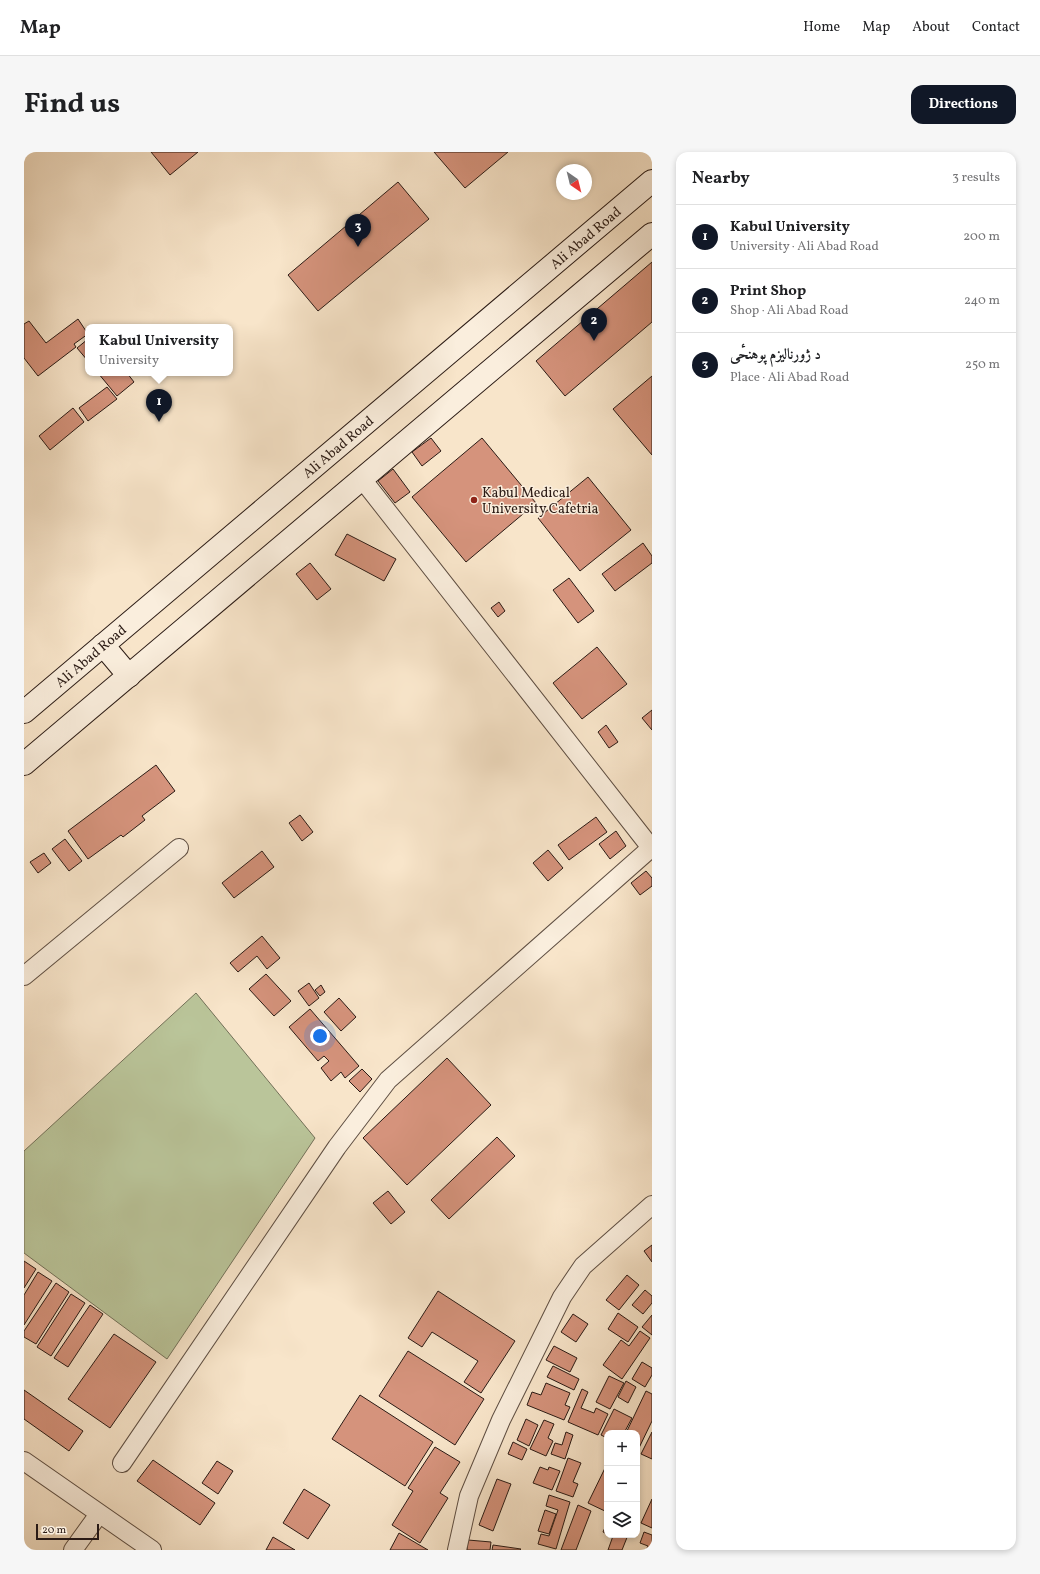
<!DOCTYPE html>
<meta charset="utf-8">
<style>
body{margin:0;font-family:Vollkorn,Amiri,serif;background:#f6f6f6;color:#202124}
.controls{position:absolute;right:12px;bottom:12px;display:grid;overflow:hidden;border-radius:8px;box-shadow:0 2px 6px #0003}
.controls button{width:36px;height:36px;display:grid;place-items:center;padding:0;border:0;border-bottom:1px solid #e0e0e0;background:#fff;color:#202124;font:20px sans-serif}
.compass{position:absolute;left:532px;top:12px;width:36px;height:36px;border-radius:50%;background:#fff;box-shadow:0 2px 6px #0003;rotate:145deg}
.scale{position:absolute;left:12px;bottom:10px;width:63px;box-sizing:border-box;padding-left:4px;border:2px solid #2b1b15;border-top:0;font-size:11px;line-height:14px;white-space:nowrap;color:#2b1b15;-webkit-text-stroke:3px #faeedd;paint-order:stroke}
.you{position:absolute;left:296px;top:884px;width:14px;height:14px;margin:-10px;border:3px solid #fff;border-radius:50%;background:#1a73e8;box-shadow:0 0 0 6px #1a73e833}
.badge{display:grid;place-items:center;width:26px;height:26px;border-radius:50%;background:#111827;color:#fff;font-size:13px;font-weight:700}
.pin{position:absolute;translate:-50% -33px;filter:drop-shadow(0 1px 2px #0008)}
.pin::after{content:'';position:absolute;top:21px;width:14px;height:12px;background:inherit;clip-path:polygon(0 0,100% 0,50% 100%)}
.popup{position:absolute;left:61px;top:172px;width:148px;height:52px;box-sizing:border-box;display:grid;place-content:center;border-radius:8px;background:#fff;filter:drop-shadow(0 1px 3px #0005);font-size:13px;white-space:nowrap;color:#757577}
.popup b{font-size:15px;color:#202124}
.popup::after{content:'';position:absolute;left:50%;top:100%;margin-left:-8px;border:8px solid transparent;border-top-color:#fff}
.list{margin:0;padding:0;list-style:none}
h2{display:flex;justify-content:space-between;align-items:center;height:52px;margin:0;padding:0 16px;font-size:17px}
h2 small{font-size:13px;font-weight:400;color:#757577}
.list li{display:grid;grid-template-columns:26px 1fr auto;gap:12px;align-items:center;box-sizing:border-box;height:64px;padding:0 16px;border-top:1px solid #e0e0e0}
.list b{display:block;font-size:15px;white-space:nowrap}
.list p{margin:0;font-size:13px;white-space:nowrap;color:#757577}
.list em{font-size:13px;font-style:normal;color:#757577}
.icon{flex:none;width:22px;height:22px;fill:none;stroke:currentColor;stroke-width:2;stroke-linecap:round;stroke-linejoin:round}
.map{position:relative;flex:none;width:628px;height:1398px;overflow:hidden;border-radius:12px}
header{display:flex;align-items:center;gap:24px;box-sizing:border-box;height:56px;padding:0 20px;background:#fff;border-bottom:1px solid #e0e0e0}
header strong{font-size:19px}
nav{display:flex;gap:22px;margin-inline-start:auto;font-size:14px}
.intro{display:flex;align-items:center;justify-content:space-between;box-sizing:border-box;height:96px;padding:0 24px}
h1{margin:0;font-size:28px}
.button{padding:10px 18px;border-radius:12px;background:#111827;color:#fff;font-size:14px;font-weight:700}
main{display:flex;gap:24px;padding:0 24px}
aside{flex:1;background:#fff;border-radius:12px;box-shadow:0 2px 6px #0003}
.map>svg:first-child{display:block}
.green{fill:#bac59a;stroke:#727058}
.building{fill:#d5937c;stroke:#2b1b15}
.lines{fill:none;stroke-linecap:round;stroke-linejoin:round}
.street-casing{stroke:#5e4e42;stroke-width:20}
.secondary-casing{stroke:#2b1b15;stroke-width:24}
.street{stroke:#faeedd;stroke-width:18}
.secondary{stroke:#faeedd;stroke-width:22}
.poi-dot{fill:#8f2418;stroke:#faeedd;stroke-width:1.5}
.labels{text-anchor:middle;stroke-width:3;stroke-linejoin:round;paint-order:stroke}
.street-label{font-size:14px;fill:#2b1b15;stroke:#faeedd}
.poi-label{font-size:14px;fill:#2b1b15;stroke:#faeedd;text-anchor:start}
</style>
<header>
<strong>Map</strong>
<nav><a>Home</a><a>Map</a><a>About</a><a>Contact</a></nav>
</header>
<div class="intro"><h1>Find us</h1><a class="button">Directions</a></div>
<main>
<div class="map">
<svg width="628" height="1398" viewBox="0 0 628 1398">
<rect width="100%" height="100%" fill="#f8e5ca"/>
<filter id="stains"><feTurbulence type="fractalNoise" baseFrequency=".005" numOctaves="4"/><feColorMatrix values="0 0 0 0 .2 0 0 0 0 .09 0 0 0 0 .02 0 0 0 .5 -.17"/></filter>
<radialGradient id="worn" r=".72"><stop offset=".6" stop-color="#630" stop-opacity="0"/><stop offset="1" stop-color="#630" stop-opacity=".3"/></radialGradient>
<path class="green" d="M172,841l119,145 -148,221 -143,-106v-102z"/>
<g class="building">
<path d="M127,0h47l-28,23z"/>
<path d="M410,0h74l-43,36z"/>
<path d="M374,30l31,37 -111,92 -30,-36z"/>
<path d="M628,110v60l-87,74 -29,-35z"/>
<path d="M54,167l10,15 -14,10 2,3 -38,29 -14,-18v-34l5,-3 17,22z"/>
<path d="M64,187v22l-11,-13z"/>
<path d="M74,221h29l7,9 -17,14z"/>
<path d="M628,224v79l-39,-46z"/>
<path d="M83,235l10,12 -29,22 -9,-13z"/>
<path d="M49,256l11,14 -34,28 -11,-14z"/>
<path d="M407,286l10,13 -19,15 -10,-14z"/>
<path d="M458,286l54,65 -70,59 -54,-65z"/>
<path d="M369,317l17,23 -15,11 -17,-22z"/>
<path d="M564,325l43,53 -51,41 -42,-53z"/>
<path d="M323,382l49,25 -12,22 -49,-26z"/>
<path d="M619,391l9,13v7l-37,28 -13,-17z"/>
<path d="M286,411l21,26 -14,11 -21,-26z"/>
<path d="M545,426l25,33 -16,12 -25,-33z"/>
<path d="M475,450l6,9 -7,6 -7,-9z"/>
<path d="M573,495l30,37 -45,35 -29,-36z"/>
<path d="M628,558v20l-10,-12z"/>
<path d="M582,573l12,17 -9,6 -11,-16z"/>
<path d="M132,613l19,26 -33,25 3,4 -22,17 -2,-2 -33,24 -20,-28z"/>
<path d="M276,663l13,17 -11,9 -13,-18z"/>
<path d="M572,665l11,15 -38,28 -11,-15z"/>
<path d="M592,679l10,15 -16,13 -11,-15z"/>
<path d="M41,687l17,22 -13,10 -17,-22z"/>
<path d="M524,698l15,18 -15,13 -15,-18z"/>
<path d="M238,699l12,16 -40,31 -12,-15z"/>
<path d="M20,701l7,10 -13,10 -8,-11z"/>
<path d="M622,719l6,7v8l-12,9 -9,-12z"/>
<path d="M238,784l18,22 -13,11 -10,-13 -19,16 -8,-9z"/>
<path d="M242,822l25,27 -17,15 -25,-27z"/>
<path d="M285,831l10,15 -10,8 -11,-15z"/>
<path d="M297,833l4,7 -5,4 -5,-6z"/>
<path d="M315,846l17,19 -15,14 -17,-19z"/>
<path d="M286,857l49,57 -14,12 -4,-6 -10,9 -10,-13 8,-7 -5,-5 -6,5 -29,-34z"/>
<path d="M423,906l44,47 -84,80 -44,-47z"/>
<path d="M338,917l10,10 -12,13 -11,-11z"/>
<path d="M473,985l18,19 -66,63 -18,-19z"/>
<path d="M364,1039l17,21 -14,12 -18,-21z"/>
<path d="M628,1093v17l-8,-11z"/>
<path d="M0,1109l12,8 -12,19z"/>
<path d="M14,1120l14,9 -28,44v-30z"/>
<path d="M603,1123l12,10 -20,25 -13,-10z"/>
<path d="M32,1131l13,9 -33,52 -12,-7v-6z"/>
<path d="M621,1138l7,6v7l-9,11 -11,-9z"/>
<path d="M414,1139l77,50 -34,52 -17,-11 14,-21 -46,-29 -10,15 -14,-9z"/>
<path d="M47,1142l14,9 -34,53 -14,-9z"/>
<path d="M66,1153l13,9 -35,53 -14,-9z"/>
<path d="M594,1161l20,14 -10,15 -20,-13z"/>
<path d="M549,1162l15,10 -12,18 -15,-10z"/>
<path d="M628,1163v20l-10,-8z"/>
<path d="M616,1179l10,7 -28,41 -19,-14 18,-25 8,6z"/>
<path d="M90,1182l42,28 -46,66 -42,-29z"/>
<path d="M530,1194l23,12 -7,14 -24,-12z"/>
<path d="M384,1199l76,48 -29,46 -76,-49z"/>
<path d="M618,1210l10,6v7l-7,12 -13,-8z"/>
<path d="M529,1214l26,13 -5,11 -27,-13z"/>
<path d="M585,1224l15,7 -14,26 -14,-7z"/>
<path d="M602,1229l10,6 -8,16 -10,-6z"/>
<path d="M522,1231l24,10 -5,12 5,2 -6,13 -37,-15 5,-13 9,3z"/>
<path d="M558,1237l6,3 -7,16 13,5 2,-5 12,6 -10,21 -30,-13z"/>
<path d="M0,1238l59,41 -14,20 -45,-32z"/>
<path d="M622,1239l6,3v27l-15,31v-19h-11z"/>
<path d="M336,1243l73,47 -28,44 -73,-47z"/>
<path d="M590,1257l18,9 -8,15h-17v5l-6,-3z"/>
<path d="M502,1267l12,6 -9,21 -12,-6z"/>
<path d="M520,1268l10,4 -6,14 5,3 -7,15 -16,-7z"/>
<path d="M542,1280l7,3 -8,24 -14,-5 4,-11 7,2z"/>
<path d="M628,1280v27l-11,-5z"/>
<path d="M489,1290l14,7 -5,11 -14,-6z"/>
<path d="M411,1295l25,15 -20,31 8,5 -28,45 -28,-18 21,-34 -5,-3z"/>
<path d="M544,1306l13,5 -8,19 5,2 -5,13 -17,-6z"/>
<path d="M129,1308l62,43 -15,22 -63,-44z"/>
<path d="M193,1309l16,10 -15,23 -16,-11z"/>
<path d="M583,1312v48l-19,-9z"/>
<path d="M516,1315l8,3 1,-3 11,4 -8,19 -19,-7z"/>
<path d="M473,1327l14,5 -18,47 -14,-6z"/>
<path d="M280,1337l26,16 -22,34 -25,-16z"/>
<path d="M525,1343l21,7 -14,47 -18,-5 3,-10 8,2 9,-26 -12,-4z"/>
<path d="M628,1347v29l-11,-5z"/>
<path d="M554,1353l13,6 -15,39h-15z"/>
<path d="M521,1358l11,4 -7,20 -11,-3z"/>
<path d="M583,1371v11l-4,-2z"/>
<path d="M620,1380l8,3v15h-6l2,-4 -8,-3z"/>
<path d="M375,1381l29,17h-38z"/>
<path d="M586,1383h18l-6,15h-14l5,-14z"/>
<path d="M249,1385l22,13h-29z"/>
<path d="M444,1388l23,2 -1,8h-23z"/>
<path d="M469,1393l28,4 -1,1h-28z"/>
</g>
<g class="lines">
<g class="street-casing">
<g id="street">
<path d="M338,327l290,370"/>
<path d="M0,824l155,-128"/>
<path d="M0,1309l128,89"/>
<path d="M98,1311l215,-316 51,-67 263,-232"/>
<path d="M49,1398l26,-36"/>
<path d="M433,1398l12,-54 32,-76 61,-123 21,-31 69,-61"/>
</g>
</g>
<g class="secondary-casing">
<g id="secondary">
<path d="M79,493l26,31"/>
<path id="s1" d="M0,560l628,-531"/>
<path d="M0,612l628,-530"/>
</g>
</g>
<use href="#street" class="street"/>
<use href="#secondary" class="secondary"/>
</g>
<circle class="poi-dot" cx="450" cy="348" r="4"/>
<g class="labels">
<g class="street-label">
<text dy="5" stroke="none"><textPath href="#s1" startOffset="735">Ali Abad Road</textPath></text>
<text dy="5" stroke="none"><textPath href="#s1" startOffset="411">Ali Abad Road</textPath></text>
<text dy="5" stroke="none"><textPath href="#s1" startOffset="87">Ali Abad Road</textPath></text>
</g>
<g class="poi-label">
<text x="458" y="345">Kabul Medical<tspan x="458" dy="16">University Cafetria</tspan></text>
</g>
</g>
<rect width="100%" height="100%" filter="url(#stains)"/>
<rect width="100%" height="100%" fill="url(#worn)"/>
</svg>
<div class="controls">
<button>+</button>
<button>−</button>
<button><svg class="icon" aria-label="layers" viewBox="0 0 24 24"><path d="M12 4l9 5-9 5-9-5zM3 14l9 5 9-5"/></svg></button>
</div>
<svg class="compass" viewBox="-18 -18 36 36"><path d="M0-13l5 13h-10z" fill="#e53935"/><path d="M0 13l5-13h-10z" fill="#757577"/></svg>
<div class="scale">20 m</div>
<div class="you"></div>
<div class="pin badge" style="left:135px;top:270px">1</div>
<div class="popup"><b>Kabul University</b>University</div>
<div class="pin badge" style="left:570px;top:189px">2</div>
<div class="pin badge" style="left:334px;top:95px">3</div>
</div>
<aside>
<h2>Nearby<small>3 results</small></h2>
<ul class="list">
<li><span class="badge">1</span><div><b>Kabul University</b><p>University · Ali Abad Road</p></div><em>200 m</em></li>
<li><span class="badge">2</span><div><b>Print Shop</b><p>Shop · Ali Abad Road</p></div><em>240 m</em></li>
<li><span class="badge">3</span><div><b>د ژورنالیزم پوهنحٔی</b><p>Place · Ali Abad Road</p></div><em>250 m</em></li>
</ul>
</aside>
</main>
